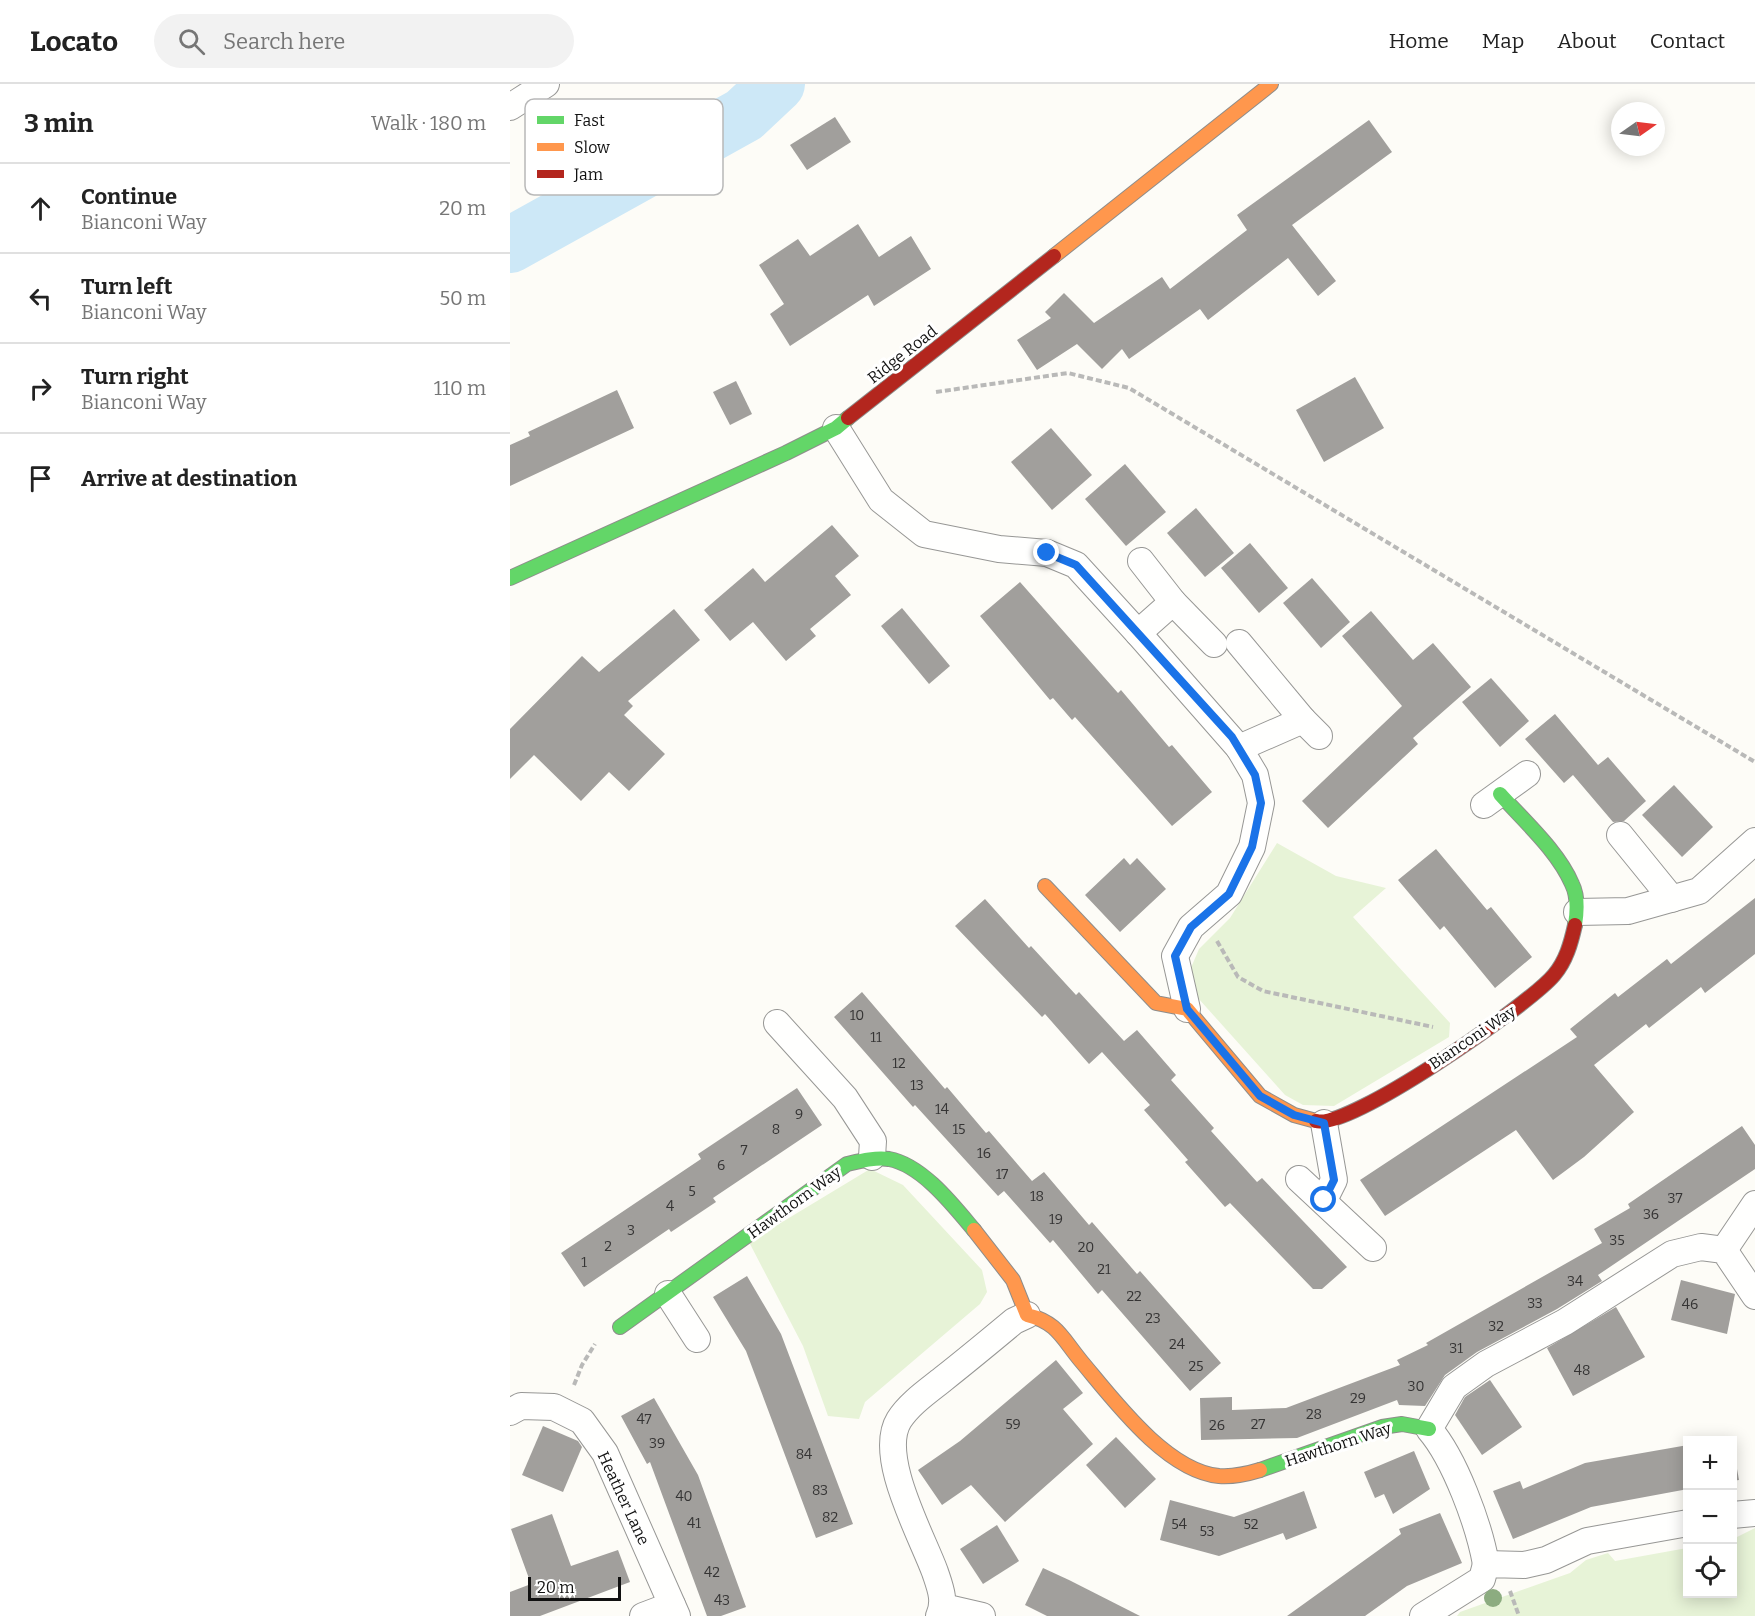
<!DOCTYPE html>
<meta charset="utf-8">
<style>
body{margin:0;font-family:Bitter,serif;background:#f2f2f2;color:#222}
.controls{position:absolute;right:18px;bottom:18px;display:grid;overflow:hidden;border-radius:0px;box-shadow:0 3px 15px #0003}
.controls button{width:54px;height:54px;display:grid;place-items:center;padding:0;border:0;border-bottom:2px solid #e0e0e0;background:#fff;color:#222;font:30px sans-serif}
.compass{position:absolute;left:1101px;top:18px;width:54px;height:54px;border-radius:50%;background:#fff;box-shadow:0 3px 15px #0003;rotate:76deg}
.scale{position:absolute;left:18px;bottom:15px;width:93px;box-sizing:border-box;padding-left:6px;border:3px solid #111;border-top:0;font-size:16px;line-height:21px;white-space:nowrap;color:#111;-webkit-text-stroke:4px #fff;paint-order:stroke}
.stop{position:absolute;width:18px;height:18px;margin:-14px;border:4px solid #1a73e8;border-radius:50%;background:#fff}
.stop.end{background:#1a73e8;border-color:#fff;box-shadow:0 2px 6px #0008}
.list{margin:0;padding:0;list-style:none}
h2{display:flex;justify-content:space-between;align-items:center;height:78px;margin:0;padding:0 24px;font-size:26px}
h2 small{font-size:20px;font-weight:400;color:#767676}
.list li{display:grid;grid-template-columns:39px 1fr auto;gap:18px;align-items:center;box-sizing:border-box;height:90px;padding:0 24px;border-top:2px solid #e0e0e0}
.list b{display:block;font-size:22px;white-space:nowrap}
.list p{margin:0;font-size:20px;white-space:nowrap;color:#767676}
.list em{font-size:20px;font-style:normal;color:#767676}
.icon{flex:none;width:33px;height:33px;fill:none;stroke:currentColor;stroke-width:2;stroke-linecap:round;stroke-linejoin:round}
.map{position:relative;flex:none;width:1245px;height:1532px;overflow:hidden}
header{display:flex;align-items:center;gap:36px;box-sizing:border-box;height:84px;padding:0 30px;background:#fff;border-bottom:2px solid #e0e0e0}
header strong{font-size:28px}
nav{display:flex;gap:33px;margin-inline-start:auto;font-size:21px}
.search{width:420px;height:54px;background:#f2f2f2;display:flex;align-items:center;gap:15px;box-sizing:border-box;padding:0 21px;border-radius:33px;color:#767676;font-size:22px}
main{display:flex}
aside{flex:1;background:#fff}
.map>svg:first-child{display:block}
.green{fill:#e7f3d7}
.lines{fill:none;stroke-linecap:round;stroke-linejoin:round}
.river{stroke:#cde8f7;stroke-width:56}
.building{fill:#a19f9c}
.street-casing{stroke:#979795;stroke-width:28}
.fast-casing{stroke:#8e8d8b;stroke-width:16}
.slow-casing{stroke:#8e8d8b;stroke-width:16}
.jam-casing{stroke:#8e8d8b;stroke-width:16}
.path{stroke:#b9b9b8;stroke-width:4;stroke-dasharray:6 3;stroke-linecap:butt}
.street{stroke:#fffffe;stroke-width:26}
.fast{stroke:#63d668;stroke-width:14}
.slow{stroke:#ff974d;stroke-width:14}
.jam{stroke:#b3261e;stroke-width:14}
.tree{fill:#8cac80}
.route{stroke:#1a73e8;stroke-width:8}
.labels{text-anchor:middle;stroke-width:6;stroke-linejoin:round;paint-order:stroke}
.number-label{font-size:14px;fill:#353434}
.street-label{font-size:16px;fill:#111;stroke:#fff}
.key{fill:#fff;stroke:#b8b8b8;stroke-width:1.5}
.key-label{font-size:16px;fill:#111}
</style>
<header>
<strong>Locato</strong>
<div class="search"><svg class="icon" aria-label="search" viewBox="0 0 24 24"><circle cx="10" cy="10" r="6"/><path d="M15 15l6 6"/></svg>Search here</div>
<nav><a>Home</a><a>Map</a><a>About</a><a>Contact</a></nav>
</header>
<main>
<aside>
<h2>3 min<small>Walk · 180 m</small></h2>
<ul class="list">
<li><svg class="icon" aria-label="ahead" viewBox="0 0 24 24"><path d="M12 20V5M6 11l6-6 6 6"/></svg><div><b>Continue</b><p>Bianconi Way</p></div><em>20 m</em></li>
<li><svg class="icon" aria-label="left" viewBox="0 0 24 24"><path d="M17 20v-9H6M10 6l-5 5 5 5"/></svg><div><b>Turn left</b><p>Bianconi Way</p></div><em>50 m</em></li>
<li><svg class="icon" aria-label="right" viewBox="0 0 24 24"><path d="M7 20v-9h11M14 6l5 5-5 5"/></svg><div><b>Turn right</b><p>Bianconi Way</p></div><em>110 m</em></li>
<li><svg class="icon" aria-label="arrive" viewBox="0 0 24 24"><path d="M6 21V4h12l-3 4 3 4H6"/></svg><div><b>Arrive at destination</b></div></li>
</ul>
</aside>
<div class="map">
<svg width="1245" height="1532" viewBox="0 0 1245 1532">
<rect width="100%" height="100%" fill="#fdfcf7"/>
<g class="green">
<path d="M767,759l59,33 50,12 -33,29 97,106 -1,14 -115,69 -31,-1 -18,-10 -87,-97 -8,-28 9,-21 31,-31z"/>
<path d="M360,1085l33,16 79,85 5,22 -7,12 -115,98 -6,17 -31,-3 -25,-70 -54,-104z"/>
<path d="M1245,1444v88h-298l3,-4 110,-39 16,-13 22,-7 7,8 72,-13 1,46h44l1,-55z"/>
</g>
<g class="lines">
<path class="river" d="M0,161l234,-130 33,-31"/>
</g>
<g class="building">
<path d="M325,33l16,25 -44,28 -17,-25z"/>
<path d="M859,36l23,32 -100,73 44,56 -18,15 -30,-38 -80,62 -8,-11 -71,50 -7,-10 -20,20 -25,-25 -40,26 -20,-30 34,-22 -6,-6 19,-19 30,30 68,-46 8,12 77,-59 -10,-15z"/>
<path d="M348,140l21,33 32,-21 20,33 -57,37 -6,-11 -78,51 -20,-32 14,-10 -25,-39 39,-26 12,17z"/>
<path d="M845,293l29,51 -60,34 -28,-52z"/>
<path d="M226,297l16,33 -22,11 -17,-33z"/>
<path d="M107,306l17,38 -124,58v-41l20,-9 -2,-4z"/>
<path d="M541,344l41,47 -40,35 -41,-48z"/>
<path d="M615,380l41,48 -40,34 -41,-47z"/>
<path d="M686,424l38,45 -29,24 -38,-44z"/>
<path d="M322,441l27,31 -24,20 16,19 -41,34 6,7 -30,25 -33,-39 -23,19 -26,-31 49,-42 12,14z"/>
<path d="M740,459l38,45 -29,25 -38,-45z"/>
<path d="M802,494l38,44 -29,26 -38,-45z"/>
<path d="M510,498l98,111 3,-3 48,57 3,-2 40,47 -40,34 -97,-109 -3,3 -19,-22 -3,2 -70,-84z"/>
<path d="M392,524l48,58 -21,18 -48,-58z"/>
<path d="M164,525l26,31 -72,61 5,5 -9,9 41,39 -36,37 -20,-19 -28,29 -47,-46 -24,24v-50l72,-73 17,16z"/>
<path d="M861,527l42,49 20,-17 38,44 -58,51 5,6 -90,84 -26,-27 100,-95 -60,-70z"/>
<path d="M981,594l38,43 -29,26 -38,-45z"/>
<path d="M1045,630l43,51 10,-8 38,44 -22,20 -11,1 -40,-47 -9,8 -39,-44z"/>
<path d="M1164,701l39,42 -31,30 -40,-42z"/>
<path d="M926,765l51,61 4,-3 41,50 -37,31 -51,-62 -4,4 -42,-50z"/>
<path d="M614,774l6,7 7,-7 29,31 -46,43 -35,-37z"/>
<path d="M1245,814v56l-50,39 -4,-6 -52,41 -3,-4 -52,41 40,47 -50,45 -31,23 -37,-50 -131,86 -25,-36 217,-143 -7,-8 45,-36 3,4 49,-38 4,5z"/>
<path d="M475,815l44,49 2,-2 45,49 3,-3 45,49 13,-11 39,45 -5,5 43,48 -3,3 46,51 5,-4 85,89 -25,22h-9l-83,-86 -5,4 -40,-45 3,-2 -44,-50 6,-5 -48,-53 -13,12 -44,-50 -3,3 -87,-91z"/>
<path d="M352,908l83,97 2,-2 39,46 3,-2 43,50 12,-9 45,53 3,-3 45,52 3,-3 81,92 -31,28 -88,-101 -4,4 -45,-54 -3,3 -46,-52 -6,5 -83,-91 -2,2 -79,-90z"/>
<path d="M287,1004l25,37 -109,73 3,4 -45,30 -2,-3 -85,58 -23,-34 140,-94 -3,-5z"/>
<path d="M1232,1042l13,19v24l-157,106 4,6 -45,28 -80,43 -32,23 -20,31 -26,-1 -2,-5 -100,38 -96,2 -1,-42 32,-1v13l54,-2 114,-43 -3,-5 31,-15 -2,-2 176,-100 -8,-14 36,-21 -2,-4z"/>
<path d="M237,1192l34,58 72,190 -37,14 -70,-187 -33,-54z"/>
<path d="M1171,1196l54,14 -8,40 -56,-14z"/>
<path d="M1106,1223l29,50 -72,39 -26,-48z"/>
<path d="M546,1276l27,33 -20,16 30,35 -88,78 -34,-37 -29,20 -24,-35 42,-29z"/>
<path d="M980,1296l32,47 -40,28 -27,-40 10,-18z"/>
<path d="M144,1314l44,77 48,132 -25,9h-14l-57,-154 -3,2 -26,-48z"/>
<path d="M33,1342l35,15 4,6 -19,45 -41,-17z"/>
<path d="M606,1353l40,42 -31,29 -39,-43z"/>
<path d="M1222,1357l7,39 -7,1z"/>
<path d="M1178,1361v44l-97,18 -78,32 -20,-48 27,-10 3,8 62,-26z"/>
<path d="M904,1367l16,38 -37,25 -9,-20 -9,4 -11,-26z"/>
<path d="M794,1407l13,37 -31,12 -3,-7 -64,23 -59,-16 10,-40 64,17z"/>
<path d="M930,1429l22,50 -55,23 -42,30h-78l114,-82 -2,-5z"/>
<path d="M42,1430l19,52 47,-16 12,32 -90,34h-30v-24l21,-8 -20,-55z"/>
<path d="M487,1441l22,36 -36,23 -23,-35z"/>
<path d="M533,1484l26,12 71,36h-93l-22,-11z"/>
</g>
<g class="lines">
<g class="street-casing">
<g id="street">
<path d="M0,23l36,-23"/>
<path d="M326,344l45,72 43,34 75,15 48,4 29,12 62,68"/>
<path d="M631,477l32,41"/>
<path d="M729,559l64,77"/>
<path d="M704,560l-41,-42 -35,31 101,115"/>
<path d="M974,721l43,-31"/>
<path d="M1110,751l52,64"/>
<path d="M1067,828l51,-1 71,-20 56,-50"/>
<path d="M677,925l-12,-53 16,-29 38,-33 23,-47 9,-44 -6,-28 -16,-27 64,-28 16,16"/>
<path d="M267,939l68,75 28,43 -1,16"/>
<path d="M789,1095l74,69"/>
<path d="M814,1116l10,-20 -10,-57"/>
<path d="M1214,1166l31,-46"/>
<path d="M158,1210l29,45"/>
<path d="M0,1328l11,-6 33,1 28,14 23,32 72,163"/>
<path d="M1222,1431l23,-2"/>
<path d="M976,1480c-7,-39 -31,-105 -57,-135l25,-42 32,-23 79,-42 107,-68 29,-7 23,3 31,46"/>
<path d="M433,1523l39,9"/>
<path d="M133,1532l29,-11"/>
<path d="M429,1532c7,-15 1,-29 -4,-44 -14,-38 -58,-116 -36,-152 10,-16 29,-29 44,-41 24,-19 47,-38 71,-58l13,-6"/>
<path d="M913,1532l59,-37 4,-15 38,1 22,-5 41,-19 101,-18"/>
</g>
</g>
<g class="fast-casing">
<g id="fast">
<path d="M0,494l276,-125 50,-25 12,-10"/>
<path d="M990,710c24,27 58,57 72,90 6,12 5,29 3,41"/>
<path d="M110,1243l227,-163c13,-3 28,-7 42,-5 33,6 64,46 85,71"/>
<path d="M750,1386l122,-43 20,-3 27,5"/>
</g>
</g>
<g class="slow-casing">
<g id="slow">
<path d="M544,172l217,-172"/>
<path d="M535,802l111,117 31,6 73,87 34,19 22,6"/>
<path d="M464,1146l39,50 14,35c30,7 35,23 54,46 32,38 85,110 138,115 14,1 28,-2 41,-6"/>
</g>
</g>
<g class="jam-casing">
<g id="jam">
<path d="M338,334l206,-162"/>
<path d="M806,1037c33,9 213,-116 238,-146 12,-14 17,-32 21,-50"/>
</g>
</g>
<g class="path">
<path d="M426,308l132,-19 61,15 626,374"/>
<path d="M707,857l21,36 25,14 170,36"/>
<path d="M64,1301l8,-20 13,-21"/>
<path d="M1000,1507l9,25"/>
</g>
<use href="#street" class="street"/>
<use href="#fast" class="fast"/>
<use href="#slow" class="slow"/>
<use href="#jam" class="jam"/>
</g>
<circle class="tree" cx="983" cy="1514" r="9"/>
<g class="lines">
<path class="route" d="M537,469l29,12 156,172 23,38 6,28 -9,44 -23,47 -38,33 -16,29 12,53 73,87 34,19 30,8 10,57 -10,20"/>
</g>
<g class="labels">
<g class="number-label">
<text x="347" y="936">10</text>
<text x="366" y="958">11</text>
<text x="389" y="984">12</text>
<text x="407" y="1006">13</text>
<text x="432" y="1030">14</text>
<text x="289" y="1035">9</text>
<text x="266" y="1050">8</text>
<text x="449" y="1050">15</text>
<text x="234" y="1071">7</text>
<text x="474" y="1074">16</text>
<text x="211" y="1086">6</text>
<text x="492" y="1095">17</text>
<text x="182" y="1112">5</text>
<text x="527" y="1117">18</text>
<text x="1165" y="1119">37</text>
<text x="160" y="1127">4</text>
<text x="1141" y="1135">36</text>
<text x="546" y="1140">19</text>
<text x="121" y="1151">3</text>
<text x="1107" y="1161">35</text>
<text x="98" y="1167">2</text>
<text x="576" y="1168">20</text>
<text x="74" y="1183">1</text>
<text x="594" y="1190">21</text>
<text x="1065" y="1202">34</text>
<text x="624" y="1217">22</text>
<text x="1025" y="1224">33</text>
<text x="1180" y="1225">46</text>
<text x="643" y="1239">23</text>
<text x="986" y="1247">32</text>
<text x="667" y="1265">24</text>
<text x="946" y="1269">31</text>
<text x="686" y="1287">25</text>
<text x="1072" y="1291">48</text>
<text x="906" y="1307">30</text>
<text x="848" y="1319">29</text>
<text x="804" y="1335">28</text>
<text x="134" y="1340">47</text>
<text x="503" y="1345">59</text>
<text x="748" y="1345">27</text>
<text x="707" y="1346">26</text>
<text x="147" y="1364">39</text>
<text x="294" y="1375">84</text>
<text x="310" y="1411">83</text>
<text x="174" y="1417">40</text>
<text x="320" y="1438">82</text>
<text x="184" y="1444">41</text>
<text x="669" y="1445">54</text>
<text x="741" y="1445">52</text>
<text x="697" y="1452">53</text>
<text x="202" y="1493">42</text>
<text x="212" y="1521">43</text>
</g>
<g class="street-label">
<text transform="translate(392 270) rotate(-38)" y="6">Ridge Road</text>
<text transform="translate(962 953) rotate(-34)" y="6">Bianconi Way</text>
<text transform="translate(284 1118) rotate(-36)" y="6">Hawthorn Way</text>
<text transform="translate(828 1360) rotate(-18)" y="6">Hawthorn Way</text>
<text transform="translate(114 1414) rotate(65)" y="6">Heather Lane</text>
</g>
</g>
<rect x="15" y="15" width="198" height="96" rx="9" class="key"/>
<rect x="27" y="32" width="27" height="8" fill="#63d668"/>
<rect x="27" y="59" width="27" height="8" fill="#ff974d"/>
<rect x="27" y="86" width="27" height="8" fill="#b3261e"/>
<g class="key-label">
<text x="64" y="42">Fast</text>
<text x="64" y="69">Slow</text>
<text x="64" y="96">Jam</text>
</g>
</svg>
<div class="controls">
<button>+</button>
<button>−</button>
<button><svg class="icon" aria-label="locate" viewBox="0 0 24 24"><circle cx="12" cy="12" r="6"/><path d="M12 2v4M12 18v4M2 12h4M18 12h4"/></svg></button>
</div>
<svg class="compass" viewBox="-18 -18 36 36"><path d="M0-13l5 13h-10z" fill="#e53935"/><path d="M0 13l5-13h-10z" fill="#767676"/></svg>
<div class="scale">20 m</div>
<div class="stop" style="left:814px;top:1116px"></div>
<div class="stop end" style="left:537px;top:469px"></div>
</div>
</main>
